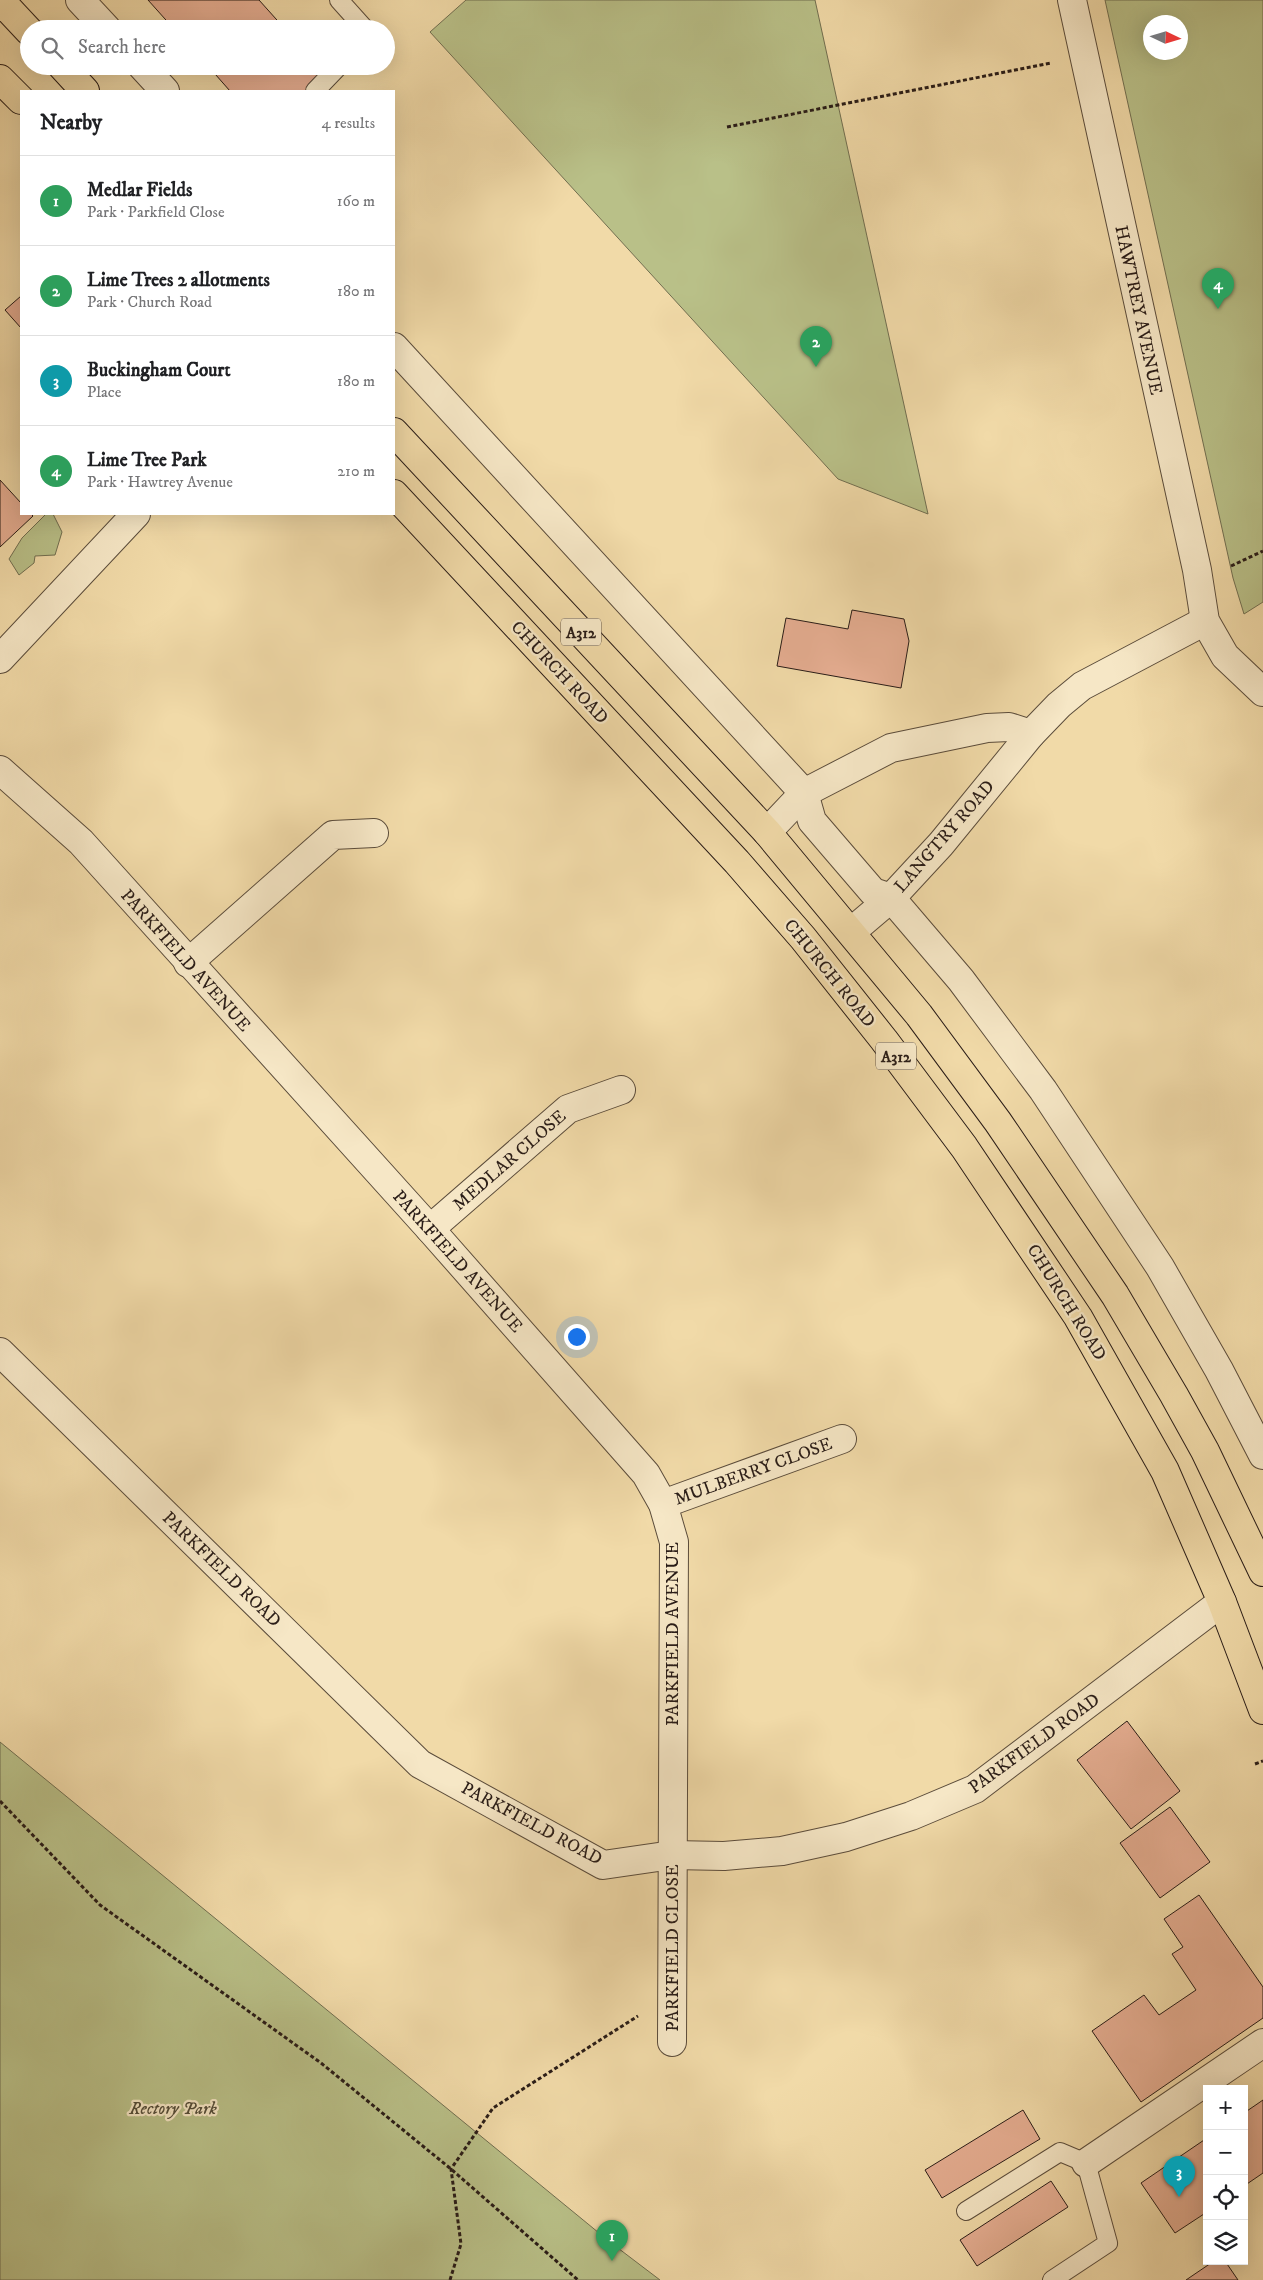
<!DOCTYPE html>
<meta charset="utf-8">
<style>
body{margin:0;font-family:"IM FELL DW Pica",serif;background:#f2f2f2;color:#202124}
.controls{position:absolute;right:15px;bottom:15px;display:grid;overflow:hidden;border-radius:0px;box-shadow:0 5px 20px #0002}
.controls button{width:45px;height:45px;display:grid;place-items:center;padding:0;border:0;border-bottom:1px solid #e0e0e0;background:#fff;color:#202124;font:25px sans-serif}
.compass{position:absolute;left:1143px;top:15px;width:45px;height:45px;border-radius:50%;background:#fff;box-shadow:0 5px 20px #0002;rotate:94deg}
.you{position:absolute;left:576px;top:1336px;width:18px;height:18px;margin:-12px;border:4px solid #fff;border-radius:50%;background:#1a73e8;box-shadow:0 0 0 8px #1a73e833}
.badge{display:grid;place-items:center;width:32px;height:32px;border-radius:50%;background:#8f2418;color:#fff;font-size:16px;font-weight:700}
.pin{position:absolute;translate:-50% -41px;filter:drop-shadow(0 1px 2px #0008)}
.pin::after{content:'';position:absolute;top:26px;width:18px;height:15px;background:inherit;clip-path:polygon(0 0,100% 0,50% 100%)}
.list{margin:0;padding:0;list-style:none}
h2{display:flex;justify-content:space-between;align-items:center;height:65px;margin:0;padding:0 20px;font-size:21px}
h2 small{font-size:16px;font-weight:400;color:#757577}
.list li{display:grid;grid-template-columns:32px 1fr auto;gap:15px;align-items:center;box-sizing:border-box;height:90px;padding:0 20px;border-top:1px solid #e0e0e0}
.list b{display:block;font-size:19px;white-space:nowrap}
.list p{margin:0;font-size:16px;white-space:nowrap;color:#757577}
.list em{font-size:16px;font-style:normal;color:#757577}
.icon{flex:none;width:28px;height:28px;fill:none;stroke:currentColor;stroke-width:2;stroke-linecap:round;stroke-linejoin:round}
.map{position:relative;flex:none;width:1263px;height:2280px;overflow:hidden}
.search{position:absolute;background:#fff;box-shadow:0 5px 20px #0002;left:20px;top:20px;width:375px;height:55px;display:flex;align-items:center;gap:12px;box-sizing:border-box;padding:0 18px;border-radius:28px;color:#757577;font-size:19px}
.panel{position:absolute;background:#fff;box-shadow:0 5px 20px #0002;left:20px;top:90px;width:375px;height:425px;border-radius:0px}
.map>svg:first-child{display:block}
.green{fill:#b9c088;stroke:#716e50;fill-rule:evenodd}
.building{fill:#e5ad91;stroke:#291c17}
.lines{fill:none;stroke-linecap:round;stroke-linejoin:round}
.service-casing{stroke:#5b4c3b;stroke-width:20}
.minor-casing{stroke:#5b4c3b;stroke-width:30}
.trunk-casing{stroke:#291c17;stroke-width:30}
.path{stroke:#291c17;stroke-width:3;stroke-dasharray:4 2.5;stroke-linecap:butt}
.service{stroke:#f6e7c6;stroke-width:18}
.minor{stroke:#f6e7c6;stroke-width:28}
.trunk{stroke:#f1daa8;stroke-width:28}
.labels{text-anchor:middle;stroke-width:4.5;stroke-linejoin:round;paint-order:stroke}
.shield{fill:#f6e7c6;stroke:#66594c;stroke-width:1}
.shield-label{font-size:16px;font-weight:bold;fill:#291c17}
.street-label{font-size:18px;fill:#291c17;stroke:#f6e7c6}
.park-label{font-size:18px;font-style:italic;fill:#544d39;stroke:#f6e7c6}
</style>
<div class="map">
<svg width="1263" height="2280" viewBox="0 0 1263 2280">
<rect width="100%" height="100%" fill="#f1daa8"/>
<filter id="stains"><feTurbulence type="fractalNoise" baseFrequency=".004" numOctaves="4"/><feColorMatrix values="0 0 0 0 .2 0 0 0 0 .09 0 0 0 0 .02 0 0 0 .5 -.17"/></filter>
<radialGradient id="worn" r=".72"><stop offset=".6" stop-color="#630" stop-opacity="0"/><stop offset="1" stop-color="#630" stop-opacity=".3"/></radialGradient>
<g class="green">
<path d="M466,0h349l113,514 -90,-35 -408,-447z"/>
<path d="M1105,0h158v602l-19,12 -11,-36zM1150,22h30v30h-30z"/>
<path d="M46,514h7l9,18 -7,23 -20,1 -1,7 -15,12 -10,-16 13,-21z"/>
<path d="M0,1742l610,500 50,38h-660z"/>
</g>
<g class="building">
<path d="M148,0h111l26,29h-111z"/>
<path d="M208,66h111l9,10 -17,15h-81z"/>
<path d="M21,296v32l-16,-18z"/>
<path d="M0,480l21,23v11h10l2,2 -33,31z"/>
<path d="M852,610l52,9 5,22 -8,47 -124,-22 9,-48 62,11z"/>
<path d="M1127,1721l53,70 -49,38 -54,-69z"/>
<path d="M1170,1807l40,55 -50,36 -40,-55z"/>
<path d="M1199,1895l64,92v31l-122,84 -49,-71 52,-36 15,20 37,-25 -24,-36 11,-7 -19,-28z"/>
<path d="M1263,2100v73l-19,13v-73z"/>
<path d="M1023,2110l17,29 -98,59 -17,-28z"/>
<path d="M1207,2138v74l-32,21 -34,-50z"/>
<path d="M1051,2181l17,26 -91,59 -17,-26z"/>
<path d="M1214,2261h11l13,19h-52z"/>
</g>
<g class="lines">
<g class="service-casing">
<g id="service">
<path d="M339,0l26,29"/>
<path d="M315,91l24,-25"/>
<path d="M966,2211l94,-59 26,11 22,80 -56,37"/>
</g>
</g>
<g class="minor-casing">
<g id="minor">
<path d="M80,0l27,29"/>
<path d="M1072,0l125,570 8,51 20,35 38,36"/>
<path d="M142,66l23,25"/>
<path d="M394,347l410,446 8,28 61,71 18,6 70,82 82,110 117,177 59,103 44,85"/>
<path d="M0,659l136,-145"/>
<path d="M0,770l81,72 349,387 216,245 17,30 11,38 -2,500"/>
<path d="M767,832l37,-39 87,-45 96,-20 22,-1 22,7"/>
<path d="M851,932l40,-34 50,-54 90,-110 28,-29 23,-19 123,-65"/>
<path d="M188,963l145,-128 41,-2"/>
<path d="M430,1229l138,-120 53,-19"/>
<path d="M0,1352l420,412 183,101 69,-10 52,1 58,-5 64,-14 65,-21 64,-27 247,-187"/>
<path d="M663,1504l179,-65"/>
<path d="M1086,2163l177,-120"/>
</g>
</g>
<g class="trunk-casing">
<g id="trunk">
<path d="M0,0l29,31"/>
<path d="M62,66l23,25"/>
<path d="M0,79l21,21"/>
<path d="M394,432l373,400 152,183 79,107 117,173 59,100 31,56 58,121"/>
<path d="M394,494l343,368 66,76 81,102 80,107 114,170 87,154 57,131 41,108"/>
</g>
</g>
<g class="path">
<path d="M727,127l324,-64"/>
<path d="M1231,566l32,-15"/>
<path d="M1255,1764l8,-3"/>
<path d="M0,1801l100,104 221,158 130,106 127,111"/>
<path d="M450,2280l11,-36 -10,-75 42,-61 145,-92"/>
</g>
<use href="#service" class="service"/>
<use href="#minor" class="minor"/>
<use href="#trunk" class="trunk"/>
</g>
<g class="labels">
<g class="shield">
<rect x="561" y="618.5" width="40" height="27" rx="4"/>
<rect x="876" y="1042.5" width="40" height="27" rx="4"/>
</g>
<g class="shield-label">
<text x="581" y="638">A312</text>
<text x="896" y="1062">A312</text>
</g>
<g class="street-label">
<text transform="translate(1139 310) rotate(78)" y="6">HAWTREY AVENUE</text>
<text transform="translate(560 672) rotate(47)" y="6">CHURCH ROAD</text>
<text transform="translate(944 836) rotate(-49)" y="6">LANGTRY ROAD</text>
<text transform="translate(186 960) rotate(48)" y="6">PARKFIELD AVENUE</text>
<text transform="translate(830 973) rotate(51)" y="6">CHURCH ROAD</text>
<text transform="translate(509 1160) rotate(-41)" y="6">MEDLAR CLOSE</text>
<text transform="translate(458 1261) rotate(48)" y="6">PARKFIELD AVENUE</text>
<text transform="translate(1067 1302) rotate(58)" y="6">CHURCH ROAD</text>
<text transform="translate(753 1471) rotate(-20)" y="6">MULBERRY CLOSE</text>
<text transform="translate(222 1569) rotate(44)" y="6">PARKFIELD ROAD</text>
<text transform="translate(672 1634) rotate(-90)" y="6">PARKFIELD AVENUE</text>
<text transform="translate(1034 1743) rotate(-36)" y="6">PARKFIELD ROAD</text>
<text transform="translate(532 1823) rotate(28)" y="6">PARKFIELD ROAD</text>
<text transform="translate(672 1948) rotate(-90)" y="6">PARKFIELD CLOSE</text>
</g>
<g class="park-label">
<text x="173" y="2114">Rectory Park</text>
</g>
</g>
<rect width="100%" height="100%" filter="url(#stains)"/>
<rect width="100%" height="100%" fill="url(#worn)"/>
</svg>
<div class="controls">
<button>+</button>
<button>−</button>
<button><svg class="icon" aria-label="locate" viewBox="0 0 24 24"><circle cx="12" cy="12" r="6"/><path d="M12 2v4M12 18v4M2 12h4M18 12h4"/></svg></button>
<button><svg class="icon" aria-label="layers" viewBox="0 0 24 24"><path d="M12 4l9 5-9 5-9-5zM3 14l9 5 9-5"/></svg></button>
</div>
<svg class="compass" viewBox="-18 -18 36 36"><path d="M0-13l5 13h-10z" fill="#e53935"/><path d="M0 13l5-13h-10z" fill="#757577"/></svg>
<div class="you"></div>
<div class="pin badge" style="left:612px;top:2261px;background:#2e9e5b">1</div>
<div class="pin badge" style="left:816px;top:367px;background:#2e9e5b">2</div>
<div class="pin badge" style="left:1179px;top:2197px;background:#0f9aa8">3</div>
<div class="pin badge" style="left:1218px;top:309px;background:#2e9e5b">4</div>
<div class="search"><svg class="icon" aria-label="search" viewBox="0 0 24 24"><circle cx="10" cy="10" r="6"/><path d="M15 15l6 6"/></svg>Search here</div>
<section class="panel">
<h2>Nearby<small>4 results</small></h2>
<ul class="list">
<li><span class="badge" style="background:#2e9e5b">1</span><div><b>Medlar Fields</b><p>Park · Parkfield Close</p></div><em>160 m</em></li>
<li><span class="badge" style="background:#2e9e5b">2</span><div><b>Lime Trees 2 allotments</b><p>Park · Church Road</p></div><em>180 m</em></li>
<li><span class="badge" style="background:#0f9aa8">3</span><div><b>Buckingham Court</b><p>Place</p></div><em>180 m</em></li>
<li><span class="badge" style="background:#2e9e5b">4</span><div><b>Lime Tree Park</b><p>Park · Hawtrey Avenue</p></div><em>210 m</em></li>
</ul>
</section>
</div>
